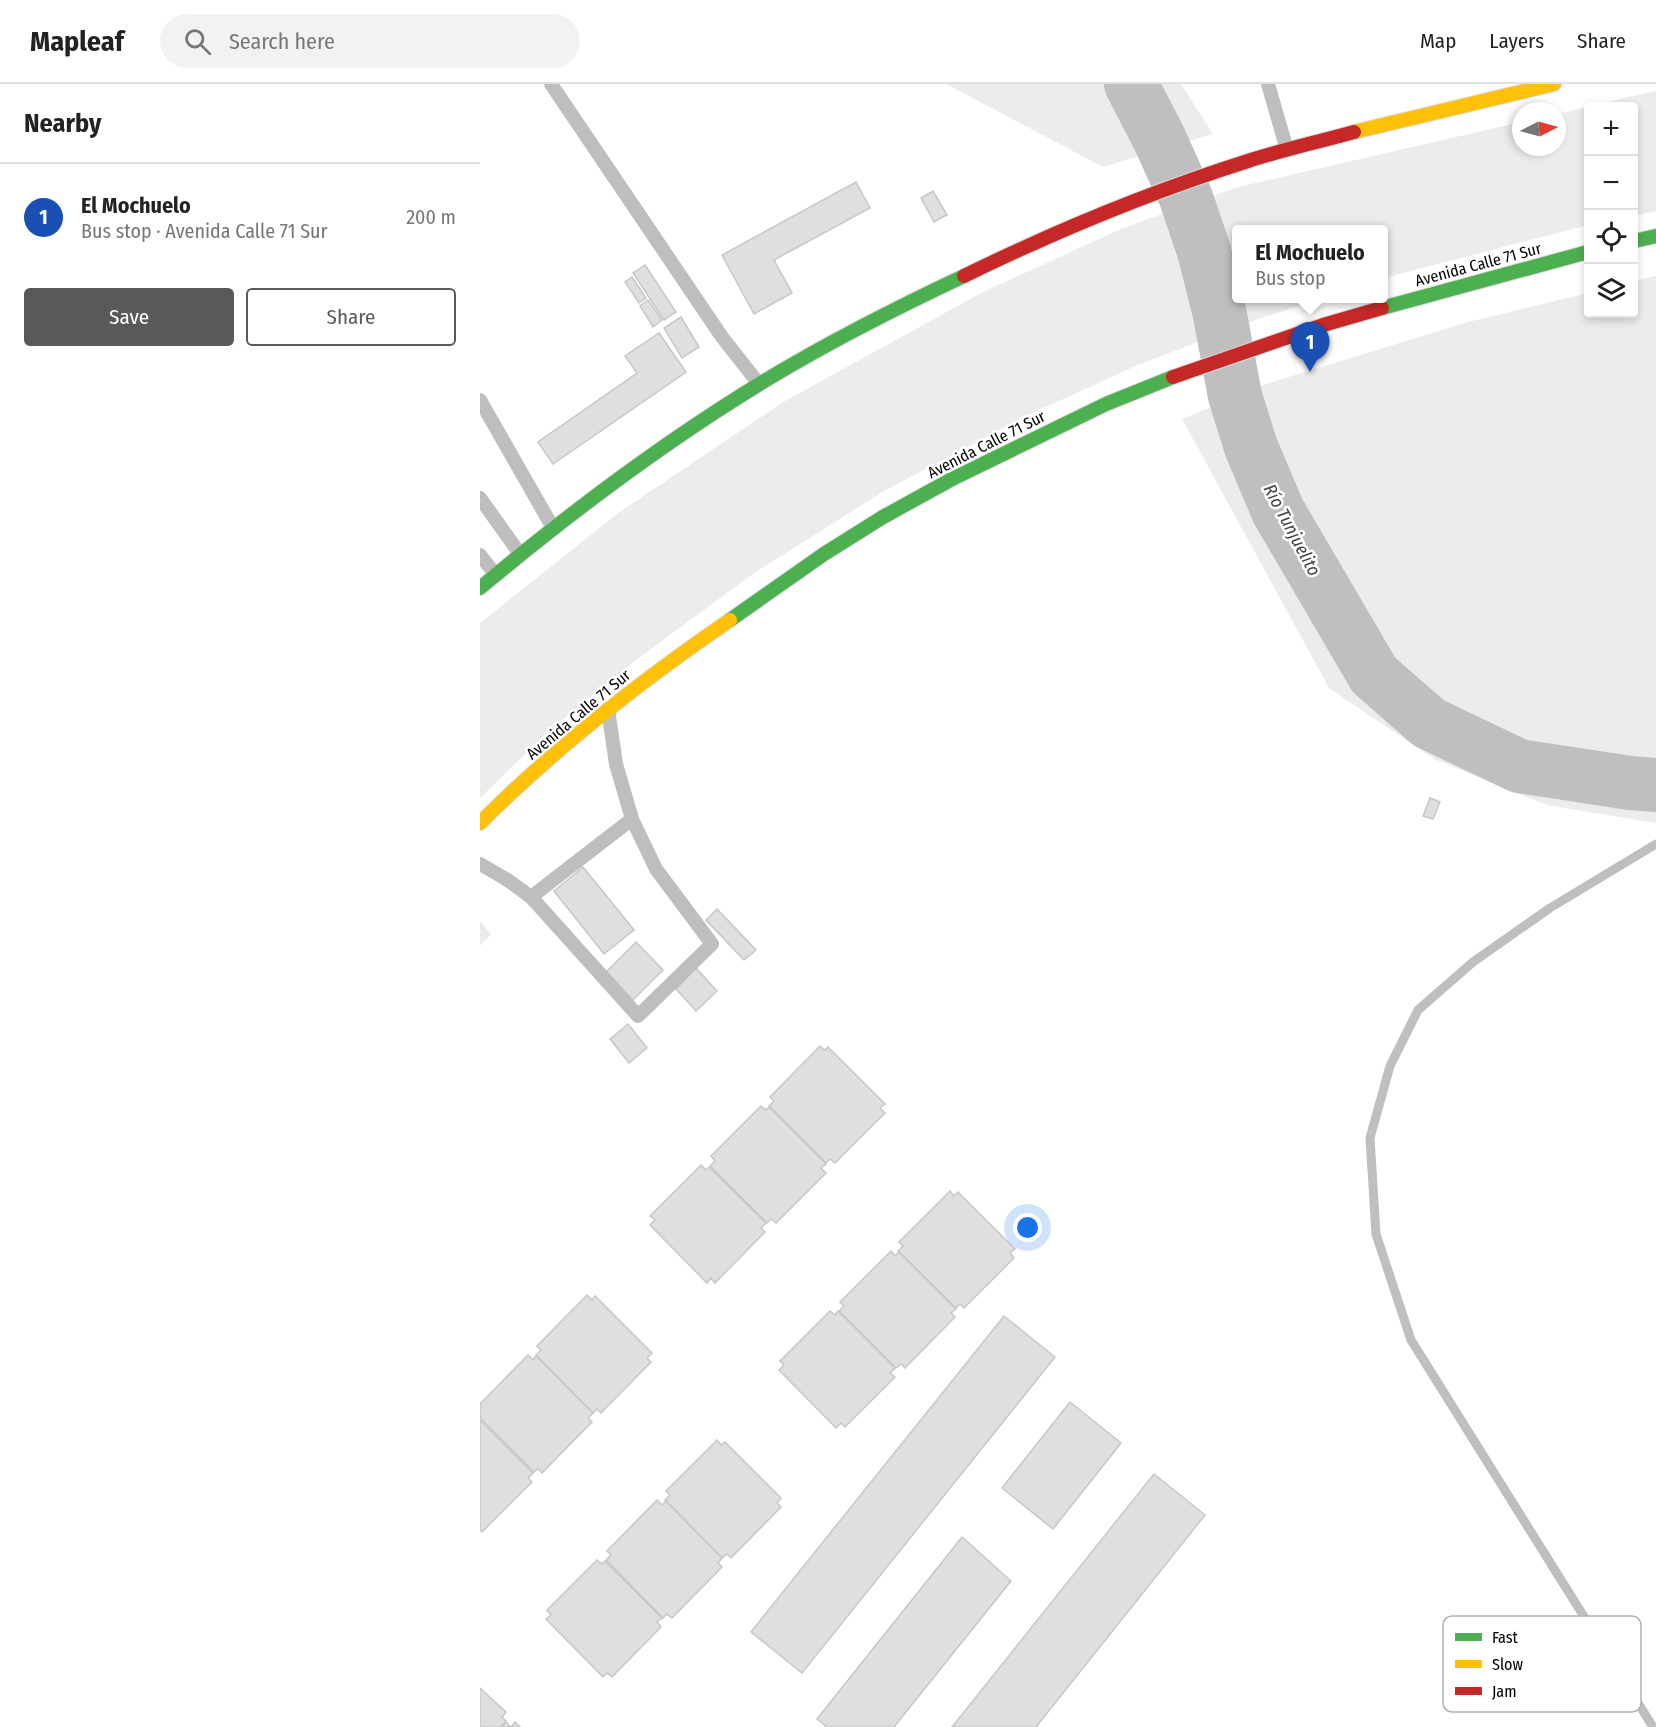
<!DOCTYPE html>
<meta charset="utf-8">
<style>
body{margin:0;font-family:"Fira Sans Condensed",sans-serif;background:#f2f2f2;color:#222}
.controls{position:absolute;right:18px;top:18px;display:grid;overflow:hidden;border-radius:6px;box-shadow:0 3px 9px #0003}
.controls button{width:54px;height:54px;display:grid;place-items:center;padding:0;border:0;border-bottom:2px solid #e0e0e0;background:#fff;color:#222;font:30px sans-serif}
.compass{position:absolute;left:1032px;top:18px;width:54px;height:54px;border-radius:50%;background:#fff;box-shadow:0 3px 9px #0003;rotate:84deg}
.you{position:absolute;left:548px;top:1144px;width:21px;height:21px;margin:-15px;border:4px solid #fff;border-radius:50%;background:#1a73e8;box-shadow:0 0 0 9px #1a73e833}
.badge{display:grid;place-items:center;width:39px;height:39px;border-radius:50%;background:#595959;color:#fff;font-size:20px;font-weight:700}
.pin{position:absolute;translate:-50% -50px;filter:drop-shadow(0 2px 3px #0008)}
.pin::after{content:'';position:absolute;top:32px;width:21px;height:18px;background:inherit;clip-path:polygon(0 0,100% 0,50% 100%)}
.popup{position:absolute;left:752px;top:141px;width:156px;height:78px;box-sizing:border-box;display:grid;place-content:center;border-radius:6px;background:#fff;filter:drop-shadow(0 2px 4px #0005);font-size:20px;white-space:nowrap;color:#767676}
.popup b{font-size:22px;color:#222}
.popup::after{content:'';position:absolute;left:50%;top:100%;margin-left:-12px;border:12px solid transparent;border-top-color:#fff}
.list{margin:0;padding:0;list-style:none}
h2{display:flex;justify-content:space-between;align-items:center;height:78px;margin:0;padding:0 24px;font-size:26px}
h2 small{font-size:20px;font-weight:400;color:#767676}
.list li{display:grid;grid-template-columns:39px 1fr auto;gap:18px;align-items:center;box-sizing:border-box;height:108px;padding:0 24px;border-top:2px solid #e0e0e0}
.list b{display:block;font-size:22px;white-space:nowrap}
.list p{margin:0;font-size:20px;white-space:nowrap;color:#767676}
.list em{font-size:20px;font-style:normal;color:#767676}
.actions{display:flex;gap:12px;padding:18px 24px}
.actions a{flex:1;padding:14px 0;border:2px solid #595959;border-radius:6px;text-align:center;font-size:21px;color:#595959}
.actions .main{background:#595959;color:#fff}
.icon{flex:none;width:33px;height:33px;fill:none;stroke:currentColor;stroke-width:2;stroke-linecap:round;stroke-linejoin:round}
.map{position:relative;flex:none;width:1176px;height:1643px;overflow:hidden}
header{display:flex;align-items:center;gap:36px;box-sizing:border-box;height:84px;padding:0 30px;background:#fff;border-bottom:2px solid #e0e0e0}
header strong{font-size:28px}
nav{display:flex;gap:33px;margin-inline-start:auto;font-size:21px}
.search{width:420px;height:54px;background:#f2f2f2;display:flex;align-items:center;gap:15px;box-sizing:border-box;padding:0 21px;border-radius:33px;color:#767676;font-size:22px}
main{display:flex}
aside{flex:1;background:#fff}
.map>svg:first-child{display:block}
.green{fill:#ececec}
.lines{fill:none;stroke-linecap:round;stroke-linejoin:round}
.stream{stroke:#bfbfbf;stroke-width:9}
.river{stroke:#bfbfbf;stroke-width:54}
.building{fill:#dfdfdf;stroke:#c7c7c7;stroke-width:1.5}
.fast-casing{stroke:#dbdbdb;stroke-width:16}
.slow-casing{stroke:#dbdbdb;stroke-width:16}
.jam-casing{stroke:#dbdbdb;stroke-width:16}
.lane{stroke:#bebebe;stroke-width:14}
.fast{stroke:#4caf50;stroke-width:14}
.slow{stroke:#ffc107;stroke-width:14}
.jam{stroke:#c62828;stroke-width:14}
.labels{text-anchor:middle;stroke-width:5;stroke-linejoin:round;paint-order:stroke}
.street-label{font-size:16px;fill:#000;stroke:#fff}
.water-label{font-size:18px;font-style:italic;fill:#444;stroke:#fff}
.key{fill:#fff;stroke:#b2b2b2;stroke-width:1.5}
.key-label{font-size:16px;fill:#000}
</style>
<header>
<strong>Mapleaf</strong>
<div class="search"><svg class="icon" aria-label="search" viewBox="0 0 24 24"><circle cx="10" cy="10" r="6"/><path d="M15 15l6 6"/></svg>Search here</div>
<nav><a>Map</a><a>Layers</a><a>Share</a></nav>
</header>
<main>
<aside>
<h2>Nearby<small></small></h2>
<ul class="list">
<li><span class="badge" style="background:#1a4fb4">1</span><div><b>El Mochuelo</b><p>Bus stop · Avenida Calle 71 Sur</p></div><em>200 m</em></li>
</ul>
<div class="actions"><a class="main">Save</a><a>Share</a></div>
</aside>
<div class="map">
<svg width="1176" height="1643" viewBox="0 0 1176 1643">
<rect width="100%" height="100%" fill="#fff"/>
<g class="green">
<path d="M466,0h235l32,50 -110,33z"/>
<path d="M1176,7v120l-22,5v-110h-44z"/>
<path d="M1108,23v118l-204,53v-48h-148v68l84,1 -65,21 -117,45 -112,51 -140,74 -132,83 -118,87 -86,70 -70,68v-175l141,-112 164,-110 198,-109 140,-64 115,-41 283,-65v25h36v-33z"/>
<path d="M1176,192v547l-109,-18 -113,-46 -105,-71 -147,-269 87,-36 199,-61 120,-29v21h46v-33z"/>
<path d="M0,837l11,13 -11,12z"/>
</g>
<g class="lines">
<path class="stream" d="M1173,1643l-242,-387 -35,-106 -6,-96 20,-72 28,-56 55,-48 77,-54 106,-64"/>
<path class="river" d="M651,0l28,54 27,60 18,53 16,64 15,81 16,51 27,64 96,164 55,48 90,43 111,17 26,2"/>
</g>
<g class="building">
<path d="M376,98l14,26 -96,52 18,33 -38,21 -32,-59z"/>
<path d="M453,107l14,24 -13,7 -13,-24z"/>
<path d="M165,181l31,47 -12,8 -31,-47z"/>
<path d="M152,193l14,21 -7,5 -14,-21z"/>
<path d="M168,216l14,20 -9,7 -13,-21z"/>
<path d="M201,233l18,30 -17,11 -18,-30z"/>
<path d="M179,249l27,39 -133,92 -15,-22 99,-69 -12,-17z"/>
<path d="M950,714l10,4 -7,17 -10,-3z"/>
<path d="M103,783l51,63 -30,24 -50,-63z"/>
<path d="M237,825l39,41 -12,10 -38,-40z"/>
<path d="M156,858l27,28 -30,30 -27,-28z"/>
<path d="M216,884l21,23 -21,20 -20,-22z"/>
<path d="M148,940l19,24 -18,15 -19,-24z"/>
<path d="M340,962l5,4 3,-3 57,57 -5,4 5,5 -50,50 -5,-4 -4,4 -57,-57 5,-5 -4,-4z"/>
<path d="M281,1022l5,4 3,-3 57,57 -5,4 5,5 -50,50 -5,-4 -4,4 -57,-57 5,-5 -4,-5z"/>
<path d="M221,1081l5,5 3,-3 57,56 -5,5 4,4 -50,51 -4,-5 -4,5 -57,-58 5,-5 -5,-4z"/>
<path d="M470,1107l4,5 4,-4 57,57 -5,4 4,5 -50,50 -4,-4 -4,4 -58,-57 5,-5 -4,-4z"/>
<path d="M411,1167l4,5 4,-4 57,57 -5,4 4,4 -50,51 -4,-4 -5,4 -57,-57 5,-5 -4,-4z"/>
<path d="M107,1211l5,5 3,-4 57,57 -5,5 4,4 -50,51 -4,-4 -4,4 -57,-58 5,-5 -4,-4z"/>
<path d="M350,1227l5,4 3,-4 57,57 -5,5 5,4 -50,50 -4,-4 -5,5 -57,-58 5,-5 -4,-4z"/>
<path d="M524,1232l51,41 -253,316 -51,-41z"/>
<path d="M48,1271l5,5 3,-4 57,57 -5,5 4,4 -50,51 -4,-4 -4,3 -54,-54v-14z"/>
<path d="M590,1318l51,41 -68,86 -51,-41z"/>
<path d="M0,1336l53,53 -5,5 4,4 -50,50 -2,-2z"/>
<path d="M237,1356l4,5 4,-3 56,56 -4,5 4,4 -50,51 -4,-4 -5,4 -57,-58 5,-5 -4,-4z"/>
<path d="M674,1390l51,41 -169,212h-84z"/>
<path d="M177,1416l5,5 4,-4 56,57 -4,5 4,4 -50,51 -5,-4 -4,4 -57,-58 5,-5 -4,-4z"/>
<path d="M482,1453l49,44 -117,146h-67l-10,-8z"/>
<path d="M117,1476l5,4 3,-3 57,57 -5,4 4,5 -49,50 -5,-4 -4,4 -57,-58 5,-4 -4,-5z"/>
<path d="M0,1604l26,24 -4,5 4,4 -6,6h-20z"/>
<path d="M26,1638l5,5 4,-5 5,5h-18z"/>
</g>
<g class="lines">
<g class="fast-casing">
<g id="fast">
<path d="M1154,157l22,-5"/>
<path d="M902,224l206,-56"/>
<path d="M0,504c92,-77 188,-149 291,-211 62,-37 127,-70 193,-101"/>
<path d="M250,536l94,-66 59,-37 69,-38 154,-75 67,-27"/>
</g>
</g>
<g class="slow-casing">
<g id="slow">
<path d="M874,48l200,-48"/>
<path d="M0,739c76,-76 161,-142 250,-203"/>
</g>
</g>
<g class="jam-casing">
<g id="jam">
<path d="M484,192c92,-45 186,-84 284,-115 34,-11 70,-19 106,-29"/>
<path d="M693,293l150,-52 59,-17"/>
</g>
</g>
<g class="lane">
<path d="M71,0l171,253 37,47"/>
<path d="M788,0l19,66"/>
<path d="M0,316l73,128"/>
<path d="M0,414l40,56"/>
<path d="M0,471l16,20"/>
<path d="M0,780l26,15 25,18 107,119 74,-72 -56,-75 -24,-50 -16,-55 -8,-55"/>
<path d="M51,813l101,-78"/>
</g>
<use href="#fast" class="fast"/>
<use href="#slow" class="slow"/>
<use href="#jam" class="jam"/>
</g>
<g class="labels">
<g class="street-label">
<text transform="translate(998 180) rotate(-15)" y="6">Avenida Calle 71 Sur</text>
<text transform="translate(506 360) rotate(-27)" y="6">Avenida Calle 71 Sur</text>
<text transform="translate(98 630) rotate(-40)" y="6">Avenida Calle 71 Sur</text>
</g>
<g class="water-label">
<text transform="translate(812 446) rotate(62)" y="6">Río Tunjuelito</text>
</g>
</g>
<rect x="963" y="1532" width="198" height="96" rx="9" class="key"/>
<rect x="975" y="1549" width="27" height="8" fill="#4caf50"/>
<rect x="975" y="1576" width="27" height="8" fill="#ffc107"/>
<rect x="975" y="1603" width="27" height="8" fill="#c62828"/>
<g class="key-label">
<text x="1012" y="1559">Fast</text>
<text x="1012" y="1586">Slow</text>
<text x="1012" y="1613">Jam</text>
</g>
</svg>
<div class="controls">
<button>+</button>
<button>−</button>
<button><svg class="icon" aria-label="locate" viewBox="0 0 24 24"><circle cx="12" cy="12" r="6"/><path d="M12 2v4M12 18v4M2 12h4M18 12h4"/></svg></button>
<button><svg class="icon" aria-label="layers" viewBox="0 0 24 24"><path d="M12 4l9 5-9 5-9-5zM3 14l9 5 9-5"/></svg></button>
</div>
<svg class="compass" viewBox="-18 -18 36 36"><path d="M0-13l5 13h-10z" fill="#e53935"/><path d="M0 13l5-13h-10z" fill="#767676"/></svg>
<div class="you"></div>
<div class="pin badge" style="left:830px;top:288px;background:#1a4fb4">1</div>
<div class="popup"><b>El Mochuelo</b>Bus stop</div>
</div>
</main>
